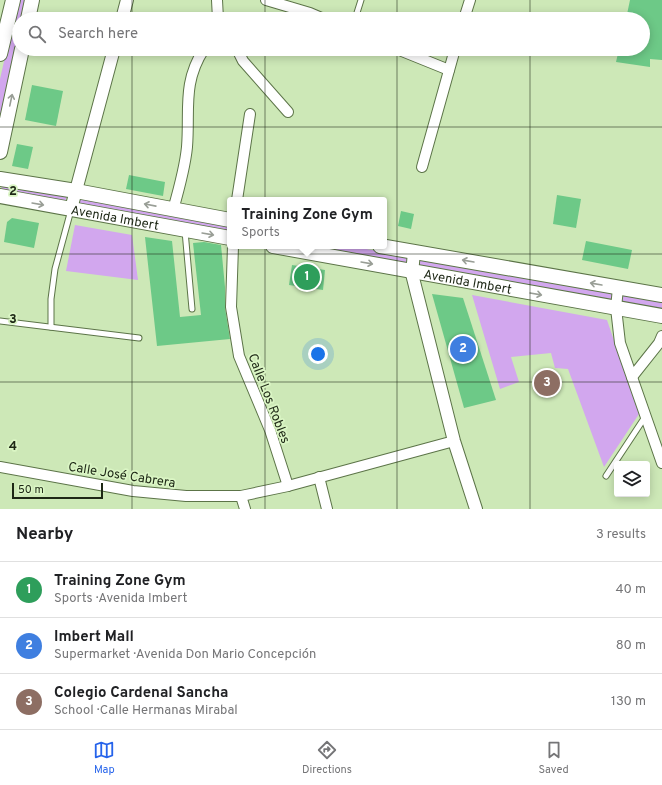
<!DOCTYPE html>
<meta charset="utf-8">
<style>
body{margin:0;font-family:Overpass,sans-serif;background:#f2f2f2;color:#202124}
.controls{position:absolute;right:12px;bottom:12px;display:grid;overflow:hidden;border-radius:4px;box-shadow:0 2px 10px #0003}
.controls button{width:36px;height:36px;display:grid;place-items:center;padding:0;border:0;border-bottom:1px solid #e0e0e0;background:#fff;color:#202124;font:20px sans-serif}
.scale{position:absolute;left:12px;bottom:10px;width:91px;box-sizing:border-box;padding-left:4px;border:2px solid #1d2715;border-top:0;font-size:11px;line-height:14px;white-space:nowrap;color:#1d2715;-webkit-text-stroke:3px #daf5c4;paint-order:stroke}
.you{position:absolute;left:318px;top:354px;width:14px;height:14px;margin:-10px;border:3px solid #fff;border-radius:50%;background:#1a73e8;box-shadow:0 0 0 6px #1a73e833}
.badge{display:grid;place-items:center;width:26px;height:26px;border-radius:50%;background:#2563eb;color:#fff;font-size:13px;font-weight:700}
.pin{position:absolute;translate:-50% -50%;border:2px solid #fff;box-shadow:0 1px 4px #0006}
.popup{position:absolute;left:227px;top:197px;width:160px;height:52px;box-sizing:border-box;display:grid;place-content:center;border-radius:4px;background:#fff;filter:drop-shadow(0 1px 3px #0005);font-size:13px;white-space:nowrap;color:#757577}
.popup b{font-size:15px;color:#202124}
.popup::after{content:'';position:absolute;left:50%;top:100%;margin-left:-8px;border:8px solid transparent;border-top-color:#fff}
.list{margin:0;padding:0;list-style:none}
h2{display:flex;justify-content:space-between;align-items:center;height:52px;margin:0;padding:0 16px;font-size:17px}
h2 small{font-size:13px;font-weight:400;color:#757577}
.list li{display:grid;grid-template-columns:26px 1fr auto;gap:12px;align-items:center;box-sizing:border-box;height:56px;padding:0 16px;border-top:1px solid #e0e0e0}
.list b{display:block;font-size:15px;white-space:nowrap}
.list p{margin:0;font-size:13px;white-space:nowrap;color:#757577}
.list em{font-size:13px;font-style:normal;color:#757577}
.icon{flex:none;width:22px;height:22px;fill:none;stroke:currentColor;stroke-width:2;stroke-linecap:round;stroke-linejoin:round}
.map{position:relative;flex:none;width:662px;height:509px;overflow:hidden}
.search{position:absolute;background:#fff;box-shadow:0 2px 10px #0003;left:12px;right:12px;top:12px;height:44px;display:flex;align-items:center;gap:10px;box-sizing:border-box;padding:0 14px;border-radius:22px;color:#757577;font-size:15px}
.sheet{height:220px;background:#fff}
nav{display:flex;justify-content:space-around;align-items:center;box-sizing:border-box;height:56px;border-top:1px solid #e0e0e0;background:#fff;font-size:11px;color:#757577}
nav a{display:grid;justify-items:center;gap:2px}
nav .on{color:#2563eb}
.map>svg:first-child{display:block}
.green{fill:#d2a7ee}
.building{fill:#6dc987}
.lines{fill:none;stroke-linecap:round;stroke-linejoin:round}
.service-casing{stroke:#5c7448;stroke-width:7}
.minor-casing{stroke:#5c7448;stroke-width:12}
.tertiary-casing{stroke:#5c7448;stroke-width:14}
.secondary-casing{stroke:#5c7448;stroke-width:16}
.service{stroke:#fff;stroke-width:5}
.minor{stroke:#fff;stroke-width:10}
.tertiary{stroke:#fff;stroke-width:12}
.secondary{stroke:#fff;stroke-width:14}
.oneway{stroke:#999e96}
.grid{fill:none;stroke:#1d2715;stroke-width:1;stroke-opacity:0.55}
.labels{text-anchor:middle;stroke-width:3.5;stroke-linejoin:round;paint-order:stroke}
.street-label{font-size:13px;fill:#1d2715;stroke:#daf5c4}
.grid-label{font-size:13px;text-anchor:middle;font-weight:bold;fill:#1d2715;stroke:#daf5c4;stroke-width:3.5;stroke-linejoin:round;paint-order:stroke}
</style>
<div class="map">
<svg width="662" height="509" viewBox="0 0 662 509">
<rect width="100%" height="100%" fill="#cde8b7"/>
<g class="green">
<path d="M18,0h11l-3,19h-7v28l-19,89v-57z"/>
<path d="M3,183l64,12 -2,8 -65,-11z"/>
<path d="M79,198l151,26 -1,11 -153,-28z"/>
<path d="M75,225l57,10 6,45 -72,-9z"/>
<path d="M291,246h58l58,10 -1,11z"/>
<path d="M418,258l195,33 -2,12 -194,-35z"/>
<path d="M621,294l41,6v11l-41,-7z"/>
<path d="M472,295l135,25 32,94 -35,53 -36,-98 -13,-1 -4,-15 -40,4 8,25 -19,7z"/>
</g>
<g class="building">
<path d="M630,0h32v60l-12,-1v8l-34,-5 3,-13h24v-30h-17z"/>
<path d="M32,85l31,6 -7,35 -31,-6z"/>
<path d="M17,144l16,3 -5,22 -16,-3z"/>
<path d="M129,175l36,7 -2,14 -37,-7z"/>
<path d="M557,195l24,4 -5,29 -23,-4z"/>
<path d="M401,211l13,3 -3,15 -13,-3z"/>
<path d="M12,218l27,5 -5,25 -30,-6 3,-20z"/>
<path d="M145,237l27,4 8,76 21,-2 -8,-72 11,-1 17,3 4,42v21l5,31 -73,7z"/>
<path d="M586,241l46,9 -4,19 -46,-9z"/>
<path d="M292,265l33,5 -2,20 -34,-5z"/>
<path d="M432,294l31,4 33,102 -32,8z"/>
</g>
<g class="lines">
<g class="service-casing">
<g id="service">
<path d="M355,19l6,-19"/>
<path d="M185,231l7,78"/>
<path d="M0,321l139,17"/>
<path d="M51,327v-28l4,-30 16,-59"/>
<path d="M606,476l39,-59"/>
</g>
</g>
<g class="minor-casing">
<g id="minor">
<path d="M217,0l1,19"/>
<path d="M266,0l44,13 14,6"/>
<path d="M464,19l6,-19"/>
<path d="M237,49l6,12 45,51"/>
<path d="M397,49l52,21"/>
<path d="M422,167l33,-118"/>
<path d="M237,200l13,-86"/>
<path d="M173,210c6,-21 12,-42 14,-63 3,-37 -5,-64 17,-98"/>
<path d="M233,246l-2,61 8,49 31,74 18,56"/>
<path d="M618,288l-2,20 4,35 42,120"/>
<path d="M632,377l27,-34 3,-7"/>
<path d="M0,467l133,24 53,5h55l47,-10 166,-45"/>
<path d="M319,477l8,32"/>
<path d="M241,496l4,13"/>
</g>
</g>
<g class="tertiary-casing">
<g id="tertiary">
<path d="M122,19l5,-19"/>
<path d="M71,209l43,-160"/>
<path d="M414,252l-2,22 42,167 22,68"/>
</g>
</g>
<g class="secondary-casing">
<g id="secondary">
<path d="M28,19l4,-19"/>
<path d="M0,54l13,-54"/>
<path d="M0,152l22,-103"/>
<path d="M0,179l76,12 154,29"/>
<path id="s1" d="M0,196l230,42"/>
<path id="s2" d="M273,246l389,70"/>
<path d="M380,246l282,49"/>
</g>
</g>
<use href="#service" class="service"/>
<use href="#minor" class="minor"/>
<use href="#tertiary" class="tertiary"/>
<use href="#secondary" class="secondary"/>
</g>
<defs><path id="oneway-shaft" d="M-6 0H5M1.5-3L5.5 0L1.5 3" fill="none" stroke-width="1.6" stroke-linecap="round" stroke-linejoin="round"/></defs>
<g class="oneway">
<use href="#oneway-shaft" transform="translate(11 100) rotate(-78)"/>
<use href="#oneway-shaft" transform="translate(38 204) rotate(10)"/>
<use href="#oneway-shaft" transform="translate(150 205) rotate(-169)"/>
<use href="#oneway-shaft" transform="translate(208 234) rotate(10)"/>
<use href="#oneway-shaft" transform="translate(468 261) rotate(-170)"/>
<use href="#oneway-shaft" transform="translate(367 263) rotate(10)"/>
<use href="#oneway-shaft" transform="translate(596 284) rotate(-170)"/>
<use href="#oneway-shaft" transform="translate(536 294) rotate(10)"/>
</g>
<path class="grid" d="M132,0v19M265,0v19M397,0v19M530,0v19M132,49v460M265,49v460M397,49v460M530,49v460M0,127h662M0,254h662M0,382h662"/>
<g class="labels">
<g class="street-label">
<text dy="5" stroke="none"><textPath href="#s1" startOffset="117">Avenida Imbert</textPath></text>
<text dy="5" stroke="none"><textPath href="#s2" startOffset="198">Avenida Imbert</textPath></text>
<text transform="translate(270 398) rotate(69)" y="5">Calle Los Robles</text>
<text transform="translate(122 474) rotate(9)" y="5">Calle José Cabrera</text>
</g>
</g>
<g class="grid-label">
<text x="13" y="195">2</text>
<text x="13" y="323">3</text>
<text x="13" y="450">4</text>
</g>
</svg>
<div class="controls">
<button><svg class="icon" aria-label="layers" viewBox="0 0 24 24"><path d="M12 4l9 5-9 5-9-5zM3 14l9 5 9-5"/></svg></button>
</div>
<div class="scale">50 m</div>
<div class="you"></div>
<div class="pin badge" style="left:307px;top:277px;background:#2e9e5b">1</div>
<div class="popup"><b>Training Zone Gym</b>Sports</div>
<div class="pin badge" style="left:463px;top:349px;background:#3f7fe0">2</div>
<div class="pin badge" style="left:547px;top:383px;background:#8d6e63">3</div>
<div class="search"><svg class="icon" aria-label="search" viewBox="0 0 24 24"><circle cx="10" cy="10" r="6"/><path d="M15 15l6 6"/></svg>Search here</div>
</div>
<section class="sheet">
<h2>Nearby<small>3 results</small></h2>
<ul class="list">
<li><span class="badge" style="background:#2e9e5b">1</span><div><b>Training Zone Gym</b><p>Sports · Avenida Imbert</p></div><em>40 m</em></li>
<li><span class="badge" style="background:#3f7fe0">2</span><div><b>Imbert Mall</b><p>Supermarket · Avenida Don Mario Concepción</p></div><em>80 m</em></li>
<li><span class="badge" style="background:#8d6e63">3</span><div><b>Colegio Cardenal Sancha</b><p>School · Calle Hermanas Mirabal</p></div><em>130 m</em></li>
</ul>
</section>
<nav>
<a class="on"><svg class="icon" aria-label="map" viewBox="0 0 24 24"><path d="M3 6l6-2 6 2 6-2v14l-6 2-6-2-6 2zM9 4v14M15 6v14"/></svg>Map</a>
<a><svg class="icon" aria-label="directions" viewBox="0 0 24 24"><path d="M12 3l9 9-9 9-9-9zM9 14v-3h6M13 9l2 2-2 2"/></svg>Directions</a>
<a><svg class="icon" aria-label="saved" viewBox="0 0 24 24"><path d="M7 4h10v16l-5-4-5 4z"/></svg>Saved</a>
</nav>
